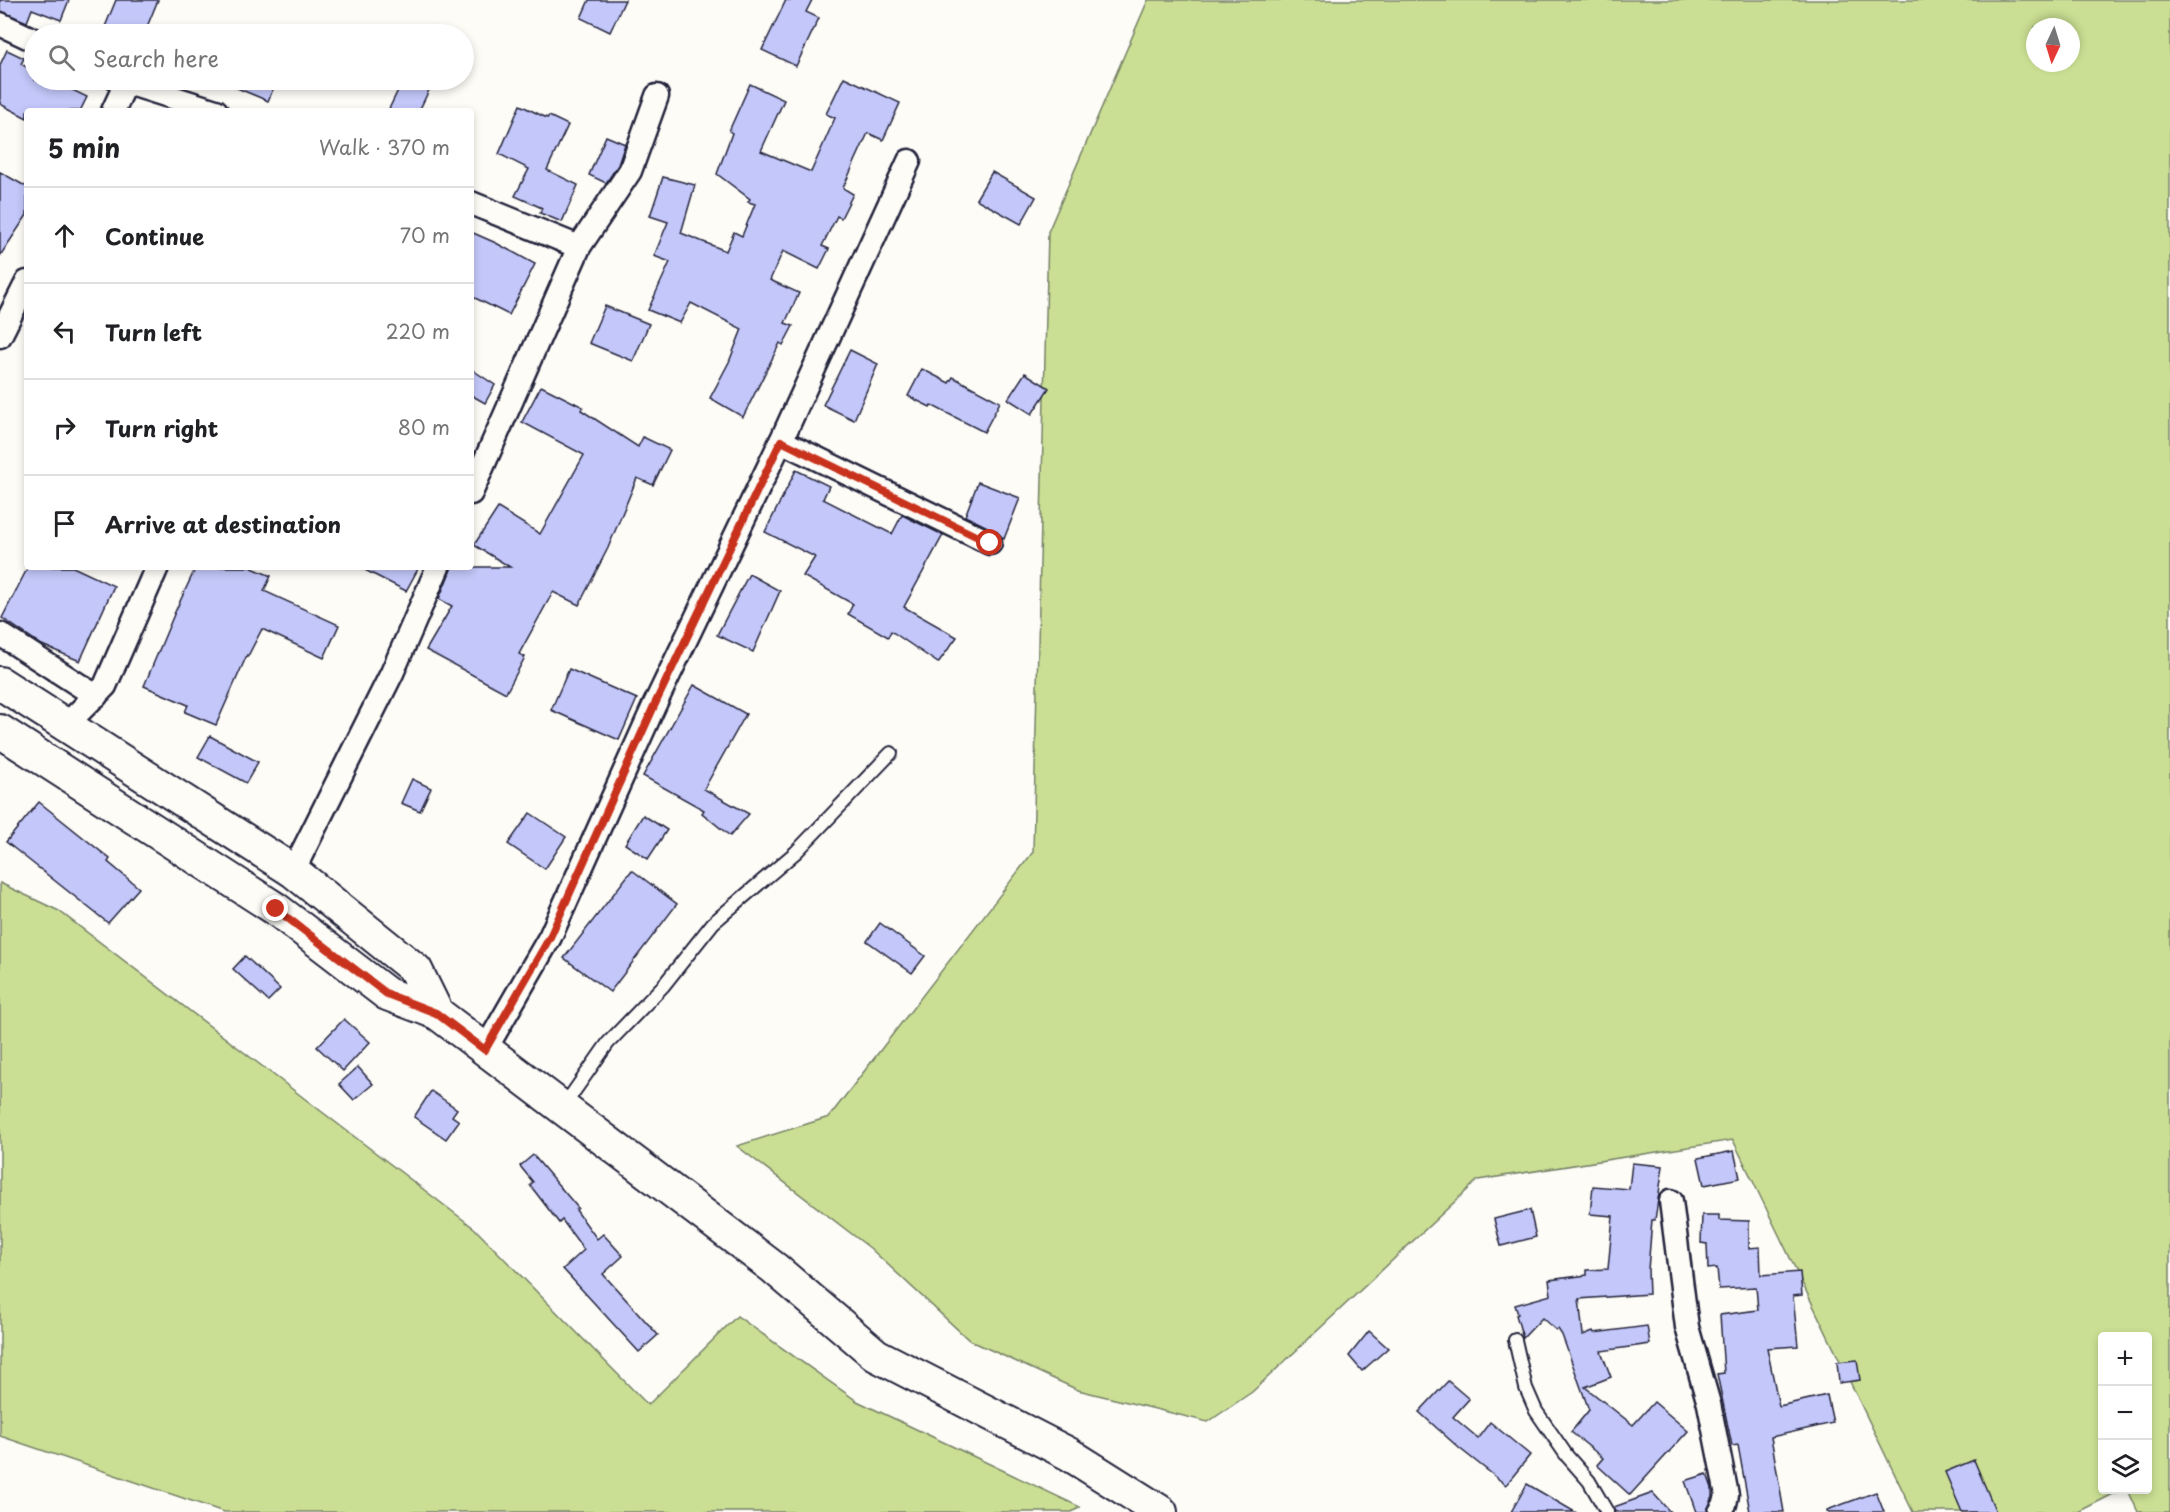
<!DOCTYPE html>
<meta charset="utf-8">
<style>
body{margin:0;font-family:"Playpen Sans",sans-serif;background:#f6f6f6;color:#202124}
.controls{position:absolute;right:18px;bottom:18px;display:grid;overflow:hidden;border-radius:6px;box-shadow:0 3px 9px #0003}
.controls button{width:54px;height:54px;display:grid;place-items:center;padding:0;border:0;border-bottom:2px solid #e0e0e0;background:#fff;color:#202124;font:30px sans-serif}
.compass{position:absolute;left:2026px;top:18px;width:54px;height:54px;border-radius:50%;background:#fff;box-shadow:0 3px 9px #0003;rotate:184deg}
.stop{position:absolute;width:18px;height:18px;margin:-14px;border:4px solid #c8321e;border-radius:50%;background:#fff}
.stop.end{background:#c8321e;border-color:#fff;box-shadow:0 2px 6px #0008}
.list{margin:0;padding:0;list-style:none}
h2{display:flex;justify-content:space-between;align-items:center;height:78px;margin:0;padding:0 24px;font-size:26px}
h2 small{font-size:20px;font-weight:400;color:#757577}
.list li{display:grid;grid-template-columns:39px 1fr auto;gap:18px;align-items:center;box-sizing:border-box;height:96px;padding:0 24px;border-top:2px solid #e0e0e0}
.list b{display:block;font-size:22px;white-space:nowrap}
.list em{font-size:20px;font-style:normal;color:#757577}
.icon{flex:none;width:33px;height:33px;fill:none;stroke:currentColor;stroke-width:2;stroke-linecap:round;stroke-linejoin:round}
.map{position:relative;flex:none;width:2170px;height:1512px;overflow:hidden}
.search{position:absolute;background:#fff;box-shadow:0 3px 9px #0003;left:24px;top:24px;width:450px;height:66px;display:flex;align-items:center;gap:15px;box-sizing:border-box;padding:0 21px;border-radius:33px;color:#757577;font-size:22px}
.panel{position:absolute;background:#fff;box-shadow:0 3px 9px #0003;left:24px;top:108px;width:450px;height:462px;border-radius:6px}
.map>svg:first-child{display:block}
.green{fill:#cadf93;stroke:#768067;stroke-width:1.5;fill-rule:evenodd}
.building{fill:#c3c7f9;stroke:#22223b;stroke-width:1.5}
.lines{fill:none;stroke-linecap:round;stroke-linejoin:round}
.lane-casing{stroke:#22223b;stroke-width:16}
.street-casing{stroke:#22223b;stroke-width:27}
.secondary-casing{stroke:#22223b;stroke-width:36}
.lane{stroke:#fdfcf7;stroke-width:12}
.street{stroke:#fdfcf7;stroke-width:22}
.secondary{stroke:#fdfcf7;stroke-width:32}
.route{stroke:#c8321e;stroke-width:8}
</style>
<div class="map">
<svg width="2170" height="1512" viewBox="0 0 2170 1512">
<rect width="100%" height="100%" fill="#fdfcf7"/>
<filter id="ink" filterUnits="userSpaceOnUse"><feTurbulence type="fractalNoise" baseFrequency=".0167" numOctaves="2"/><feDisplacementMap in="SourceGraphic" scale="12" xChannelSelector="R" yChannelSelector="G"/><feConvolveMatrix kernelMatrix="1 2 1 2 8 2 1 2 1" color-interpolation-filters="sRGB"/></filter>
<g filter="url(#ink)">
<g class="green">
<path d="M1148,0h1022v1512h-32l-10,-22h20v-154h-46v154h19l-43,22h-165l-180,-372 -255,40 -226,212 -44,30 -130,-32 -109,-50 -99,-92 -133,-102 92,-29 204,-265 15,-620zM2035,27h36v36h-36z"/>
<path d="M0,883l59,28 415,317 174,177 89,-89 120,85 223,106 -8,5h-848l-224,-76z"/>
</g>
<g class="building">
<path d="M0,0h69l-8,20 -29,-11 -5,13 -27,-11z"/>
<path d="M116,0h42l-14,34h-42z"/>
<path d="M589,0h36l-15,32 -29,-14z"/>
<path d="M786,0h26l-6,12 13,6 -23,48 -34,-16z"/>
<path d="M7,50l17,8 -3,6 13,7v9h18l35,17 -7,14h-53v7l-27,-14v-39z"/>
<path d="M844,77l56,26 -17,37 -15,-7 -25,55 10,6 -12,24 -4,-2 -15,30 7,3 -10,20 -36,-18 -13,29 29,13 -14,30 8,3 -10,19 -3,-2 -37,74 -33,-19 19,-36 13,-33 -51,-26 -11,20 -32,-13 22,-48 -16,-6 14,-34 -18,-6 13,-39 32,8 -14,48 45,18 8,-19 8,4 13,-32 -7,-2 2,-3 -33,-25 15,-41 -3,-2 21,-47 34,16 -23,51 50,21 24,-54 -9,-4z"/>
<path d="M218,80h59l-9,21z"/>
<path d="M403,80h13l15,6 -12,25h-31z"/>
<path d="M520,105l27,13 2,-2 19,9 -21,45 31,15 -16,37 -22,-9 2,-5 -27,-12 14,-27 -30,-15z"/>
<path d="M606,136l19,8 -7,21 -12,18 -17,-8z"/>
<path d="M0,172l27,15v28l-27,41z"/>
<path d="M992,172l44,25 -15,27 -45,-25z"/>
<path d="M471,232l25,11 39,21 -26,51 -38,-19z"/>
<path d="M605,306l44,18 -16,37 -44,-18z"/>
<path d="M850,350l28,14 -24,56 -31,-15z"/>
<path d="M471,369l24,16 -10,18 -14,-8z"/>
<path d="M922,369l27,14 4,-6 47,25 -16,30 -53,-27 -1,2 -22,-11z"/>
<path d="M1025,373l24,15 -17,26 -24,-15z"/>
<path d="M541,386l42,21 -2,3 57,37 5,-10 27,13 -17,35 -16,-7 -29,70 -29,57 -26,-13 -34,62 6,3 -19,36 -80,-43 26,-44 -13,-7 13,-32h58l-36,-22 24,-37 42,26 44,-79 -62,-33z"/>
<path d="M796,470l33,16 -6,13 69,35 10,-19 41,20 -39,72 53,30 -19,26 -47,-32 -3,6 -40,-23 5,-10 -50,-28 12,-19 -50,-25z"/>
<path d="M978,482l42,16 -16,41 -8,-8 -31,-15z"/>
<path d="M28,567h45l41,19 -34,75 -38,-16 -40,-27z"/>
<path d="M196,567h54l21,9 -7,15 75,34 -15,33 -62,-29 -14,27 -1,-1 -31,70 -31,-13 3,-7 -44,-19 31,-74z"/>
<path d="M359,567h60l-13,24z"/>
<path d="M749,574l31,17 -27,61 -36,-17z"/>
<path d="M569,669l68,30 -18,41 -68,-30z"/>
<path d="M694,685l52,29 -42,75 45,25 -19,22 -28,-23 2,-3 -61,-34z"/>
<path d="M210,736l48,26 -12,21 -48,-26z"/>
<path d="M412,779l19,9 -11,23 -19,-8z"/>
<path d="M39,802l71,57 -2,3 31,26 -31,35 -102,-81z"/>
<path d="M530,813l36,24 -21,32 -37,-25z"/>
<path d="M643,815l24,15 -19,29 -23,-15z"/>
<path d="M632,870l45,34 -67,88 -46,-34z"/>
<path d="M880,923l45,33 -13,17 -45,-32z"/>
<path d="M245,956l35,33 -12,12 -35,-32z"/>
<path d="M344,1019l26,23 -27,29 -26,-24z"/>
<path d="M358,1067l15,17 -19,16 -15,-16z"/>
<path d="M431,1091l26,18 -5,7 7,5 -13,18 -32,-22z"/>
<path d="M1734,1151l6,27 -36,7 -6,-27z"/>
<path d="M533,1155l45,53 -2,2 21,29 6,-5 20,22 -20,18 55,61 -19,17 -76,-83 21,-19 -22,-30 -3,3 -29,-38 3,-3 -13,-16z"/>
<path d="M1632,1163l31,3 -8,54h-3l-4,50 1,24 -70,5 4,36 10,-4 1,2 53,-7 3,18 -49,7 10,26 -26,10 48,38 21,-23 34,29 -58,64 -33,-30 6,-7 -32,-26 18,-22 -27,-75 -4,-6 -2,1 -14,-12 -19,20 -7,-23 2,-1 -3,-9 36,-10 -2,-15 38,-5v-5l21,-1 5,-53 -23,-2 3,-28 36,3z"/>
<path d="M1530,1210l6,27 -35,9 -7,-27z"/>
<path d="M1702,1215h17v5l30,1v27l11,-1 1,28 39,-3 2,23 -9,1 5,50 -31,2 12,58 48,-11 6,28 -62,14 13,75h-34l-12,-67 -6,1 -15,-72 7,-1 -4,-58 38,-5 -2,-23 -37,2 -2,-21 -9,1 -1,-25 -6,-1z"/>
<path d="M1369,1331l19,17 -26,23 -13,-15z"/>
<path d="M1857,1360l3,20 -21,3 -2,-21z"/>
<path d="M1448,1381l21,18 -16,18 25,21 12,-16 40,33 -24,30 -47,-37 -40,-36z"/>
<path d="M1974,1460l22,52h-34l-17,-40z"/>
<path d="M1707,1474l5,14v11l-5,13h-11l-11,-31z"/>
<path d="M1527,1484l48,28h-64z"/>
<path d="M1876,1492l8,20h-57v-2z"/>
<path d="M1653,1493l17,19h-55l-1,-5z"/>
</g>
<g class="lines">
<g class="lane-casing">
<g id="lane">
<path d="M563,1107l45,-64 55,-57 50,-63 83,-71 95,-99"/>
<path d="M1515,1340l11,48 10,23 31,45 22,25 18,31"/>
</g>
</g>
<g class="street-casing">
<g id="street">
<path d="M0,24l34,16"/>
<path d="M118,80l98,31"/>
<path d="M113,111l13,-28"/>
<path d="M471,203l108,44"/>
<path d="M0,336l27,-54"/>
<path d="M781,441l209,102"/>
<path d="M471,493l108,-246 51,-76 27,-75"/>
<path d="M0,634l96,62"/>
<path d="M66,725l39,-39 52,-119"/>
<path d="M293,871l99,-198 46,-106"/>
<path d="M485,1050l65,-113 104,-231 127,-265 128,-280"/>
<path d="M1671,1201l16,126 22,77 18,91 -2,9 -5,8"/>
</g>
</g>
<g class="secondary-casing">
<g id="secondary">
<path d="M0,683l293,188 123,99 21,43"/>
<path d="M0,731l276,178 111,85 50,19 337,255 102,87 193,99 92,58"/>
</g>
</g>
<use href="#lane" class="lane"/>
<use href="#street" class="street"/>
<use href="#secondary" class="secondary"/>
</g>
</g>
<g class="lines" filter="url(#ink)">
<path class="route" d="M276,909l111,85 49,19 49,37 65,-113 104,-231 127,-265 209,102"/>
</g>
</svg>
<div class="controls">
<button>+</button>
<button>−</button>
<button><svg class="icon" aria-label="layers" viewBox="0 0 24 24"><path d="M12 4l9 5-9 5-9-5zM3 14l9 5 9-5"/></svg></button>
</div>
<svg class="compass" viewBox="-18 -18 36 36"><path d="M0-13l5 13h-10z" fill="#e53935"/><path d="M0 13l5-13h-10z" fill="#757577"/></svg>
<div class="stop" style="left:990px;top:543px"></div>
<div class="stop end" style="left:276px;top:909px"></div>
<div class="search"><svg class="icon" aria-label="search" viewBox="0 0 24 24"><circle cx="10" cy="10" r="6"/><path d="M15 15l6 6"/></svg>Search here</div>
<section class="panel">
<h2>5 min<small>Walk · 370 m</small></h2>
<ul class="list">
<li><svg class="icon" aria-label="ahead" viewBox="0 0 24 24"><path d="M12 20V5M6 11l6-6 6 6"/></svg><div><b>Continue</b></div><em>70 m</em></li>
<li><svg class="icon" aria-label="left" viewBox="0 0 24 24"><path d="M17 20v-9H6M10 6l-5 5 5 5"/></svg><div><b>Turn left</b></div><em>220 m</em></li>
<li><svg class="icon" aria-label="right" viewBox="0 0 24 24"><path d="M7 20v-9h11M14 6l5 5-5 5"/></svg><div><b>Turn right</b></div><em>80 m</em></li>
<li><svg class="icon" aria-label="arrive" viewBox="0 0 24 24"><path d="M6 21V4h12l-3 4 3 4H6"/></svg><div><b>Arrive at destination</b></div></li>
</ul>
</section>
</div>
